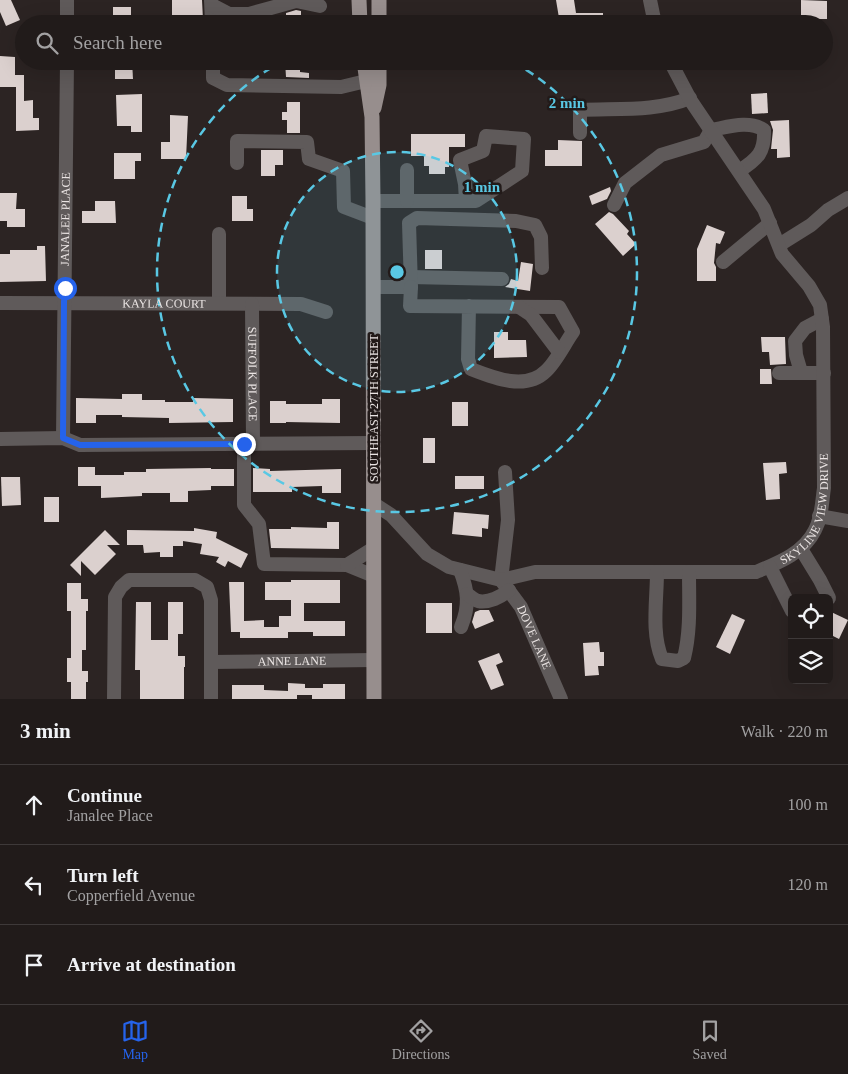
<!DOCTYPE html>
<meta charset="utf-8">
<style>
body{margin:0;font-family:"Times New Roman",serif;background:#2d2827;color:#f1f3f6}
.controls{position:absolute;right:15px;bottom:15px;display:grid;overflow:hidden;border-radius:8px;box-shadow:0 5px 20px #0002}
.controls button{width:45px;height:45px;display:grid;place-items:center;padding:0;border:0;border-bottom:1px solid #3e3939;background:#211b1a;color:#f1f3f6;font:25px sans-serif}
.stop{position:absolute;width:15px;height:15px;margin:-11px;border:4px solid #2563eb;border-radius:50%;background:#fff}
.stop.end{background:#2563eb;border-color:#fff;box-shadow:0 1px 5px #0008}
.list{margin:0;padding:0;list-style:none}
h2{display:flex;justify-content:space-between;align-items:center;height:65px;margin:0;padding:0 20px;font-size:21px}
h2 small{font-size:16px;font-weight:400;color:#a2a1a2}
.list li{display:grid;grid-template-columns:32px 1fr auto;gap:15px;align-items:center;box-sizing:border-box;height:80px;padding:0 20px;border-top:1px solid #3e3939}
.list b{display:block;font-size:19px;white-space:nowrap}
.list p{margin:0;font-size:16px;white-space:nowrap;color:#a2a1a2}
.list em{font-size:16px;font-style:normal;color:#a2a1a2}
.icon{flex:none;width:28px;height:28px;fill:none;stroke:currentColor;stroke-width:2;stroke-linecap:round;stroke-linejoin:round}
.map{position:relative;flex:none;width:848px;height:699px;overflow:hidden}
.search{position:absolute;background:#211b1a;box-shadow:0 5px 20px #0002;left:15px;right:15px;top:15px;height:55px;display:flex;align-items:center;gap:12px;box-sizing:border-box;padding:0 18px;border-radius:28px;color:#a2a1a2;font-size:19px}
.sheet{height:305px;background:#211b1a}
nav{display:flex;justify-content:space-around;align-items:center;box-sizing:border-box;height:70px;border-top:1px solid #3e3939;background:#211b1a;font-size:14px;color:#a2a1a2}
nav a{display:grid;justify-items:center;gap:2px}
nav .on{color:#2563eb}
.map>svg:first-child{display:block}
.building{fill:#dbd0ce}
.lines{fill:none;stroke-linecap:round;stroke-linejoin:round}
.minor{stroke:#5f5a5a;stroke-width:14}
.major{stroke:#978e8d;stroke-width:15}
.route{stroke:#2563eb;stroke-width:6}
.ring{fill:none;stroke:#59c8e4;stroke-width:2.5;stroke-dasharray:9 6}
.labels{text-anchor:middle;stroke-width:5;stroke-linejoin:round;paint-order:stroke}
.street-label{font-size:12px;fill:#eae4e3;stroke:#221a19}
.centre{fill:#59c8e4;stroke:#221a19;stroke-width:2.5}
.ring-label{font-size:15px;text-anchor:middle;font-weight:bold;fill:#59c8e4;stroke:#221a19;stroke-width:5;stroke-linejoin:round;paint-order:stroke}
</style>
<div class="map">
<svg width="848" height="699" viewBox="0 0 848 699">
<rect width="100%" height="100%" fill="#2c2423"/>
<g class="building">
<path d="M0,0h11l9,20 -14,6 -6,-14z"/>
<path d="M172,0h30l1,20h-9v-3h-22z"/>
<path d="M556,0h18l2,13h27v11h-27l-1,-8 -16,2z"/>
<path d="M801,0l26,1v18h-26z"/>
<rect x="113" y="7" width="18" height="17"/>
<path d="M296,10l5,1v13h-15v-11z"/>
<path d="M0,56l15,1v18h9v26l9,-1v18h6v12l-23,1v-44h-16z"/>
<path d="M115,61h17l1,18h-18z"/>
<path d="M285,61h15v11l9,1v5l-23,-1z"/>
<path d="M767,93l1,20 -16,1 -1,-20z"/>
<path d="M142,94v38h-11v-6h-14l-1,-31z"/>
<path d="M287,102h13v31h-13v-13h-5v-8h5z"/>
<path d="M170,115l18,1 -2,43h-25v-17h9z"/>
<path d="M789,120l1,37 -13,1v-9h-6l2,-19 -3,-9z"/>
<path d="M411,134h54v13h-16v20h-4v7h-16v-8h-5v-10h-13z"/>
<path d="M558,140l24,1v25h-37v-16h13z"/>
<path d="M261,150h22v15h-8v11h-14z"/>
<path d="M114,153h27v8h-6v18h-21z"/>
<path d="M610,187l1,4 -4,8 -15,6 -3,-9z"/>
<path d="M0,193h17l-1,16h9v18h-18v-6h-7z"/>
<path d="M232,196h15v13h6v12h-21z"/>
<path d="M95,201h20l1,22h-34v-12h13z"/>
<path d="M609,212l4,2 16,17 -2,3 9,10 -13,12 -28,-32z"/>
<path d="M707,225l18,7 -5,12 -4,-1 -2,20 2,4v14h-19v-32z"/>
<path d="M37,246h8l1,35 -46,1v-28h10v-4h27z"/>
<rect x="425" y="250" width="17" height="19"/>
<path d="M521,262l12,2 -3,27 -25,-4 4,-3 2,-5 7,2z"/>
<path d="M494,332h14v8h18l1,17 -33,1z"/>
<path d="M761,337h24l1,27 -16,1 -1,-13h-7z"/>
<path d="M760,369h11l1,15h-12z"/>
<path d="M122,394h20v6h23v2h28v-4l40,1v23l-64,1v-5l-47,-1v-2h-26v8h-20v-25l46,1z"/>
<path d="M322,399h18v24l-54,-1v1h-16v-22h16v3h36z"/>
<rect x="452" y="402" width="16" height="24"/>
<rect x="423" y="438" width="12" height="25"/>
<path d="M786,462l1,11 -8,1 1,25 -14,1 -3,-37z"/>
<path d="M78,467h17v8h29v-3h22v-3l65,-1v1h23v17h-23v4l-23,1v11h-18v-9h-28v3l-41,2v-12h-23z"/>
<path d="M253,468l17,1v2l71,-2v24h-19v-7l-30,1v5h-39z"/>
<rect x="455" y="476" width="29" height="13"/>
<path d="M1,477h19l1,28 -19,1z"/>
<rect x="44" y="497" width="15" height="25"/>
<path d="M454,512l35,3 -1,14 -6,-1v9l-30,-3z"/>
<path d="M327,522h12v27l-68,-1 -2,-19h22v-2l36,1z"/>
<path d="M194,528l23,4 -1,6 32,16 -7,14 -13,-7 -3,6 -9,-5 3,-5 -19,-3 2,-10 -19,-3v5h-10v11h-13v-5l-16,1 -1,-8h-16v-15l67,1z"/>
<path d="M105,530l15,15h-13l9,9 -21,21 -14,-14v15l-11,-11z"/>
<path d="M291,580h49v23h-36v18h41v15h-32v-4h-25v6h-48v-6h-9l-2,-50h15v39l20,-1v7h15v-11h12v-16h-26v-18h26z"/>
<path d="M67,583h14v16h7v12h-2v39h-4v21h6v11h-2v17h-15v-17h-4v-24h4v-47h-4z"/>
<path d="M136,602h15v38h17v-38h15v32h-5v22h7v11h-1v32h-44v-29h-5z"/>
<rect x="426" y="603" width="26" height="30"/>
<path d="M480,610h9l5,11 -19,8 -3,-7 3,-10z"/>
<path d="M829,611l19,9 -9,19 -10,-5z"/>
<path d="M732,614l13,6 -15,34 -14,-7z"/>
<path d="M599,642l1,10h4v14h-6l1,9 -14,1 -2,-33z"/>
<path d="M499,653l4,9 -7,3 8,20 -13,5 -13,-29z"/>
<path d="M288,683l17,1v4h18v-4h22v15h-33v-4h-15v4h-65v-14h32v5l24,1z"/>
</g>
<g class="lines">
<g class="minor">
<path d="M67,0v24"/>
<path d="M211,0l1,24"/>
<path d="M650,0l5,24"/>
<path d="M212,5l17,9h20l47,-13 24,5"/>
<path d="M213,61v17l14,7 114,2 25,-6"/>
<path d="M580,133v-23c36,-2 76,2 110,-12"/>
<path d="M237,163v-22l70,1 2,17 34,12 1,36 29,11"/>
<path d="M373,201h103l46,-30 2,-32 -38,-3 -3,15 -23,9 5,24 1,17"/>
<path d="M407,201v-31"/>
<path d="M614,205l11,-22 36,-28 43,-13 7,-12c17,-3 38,-10 53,0 1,22 -6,29 -25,41"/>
<path d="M219,234v69"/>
<path d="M779,245l32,-20 17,-15 20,-12"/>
<path d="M723,262l47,-39"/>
<path d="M410,277l92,2"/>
<path d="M373,287h38l-2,-64 8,-5 99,3 19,4 6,12 1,31"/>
<path d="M411,287l-1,19c50,0 100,1 149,1l14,25c-8,11 -17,30 -27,39 -20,20 -52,7 -75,-2l-3,-10 1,-53"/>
<path id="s1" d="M0,303l301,1 25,8"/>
<path id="s2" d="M252,304l1,140"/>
<path d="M519,307l12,8 28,37"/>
<path d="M801,372l-5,-17 -1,-14 10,-13 17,-9"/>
<path d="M779,373h45"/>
<path id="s3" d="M63,438l4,-377"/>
<path d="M0,439l63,-1 17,7 294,-2"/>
<path d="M244,444v61l15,19 5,40 83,1 27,11"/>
<path id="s4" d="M505,472l3,48 -7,60 20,27 40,92"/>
<path id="s5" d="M374,504l17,11 36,39 22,13 52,13 34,-8h221c22,-9 48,-19 59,-42 7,-13 7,-29 9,-42l-1,-161 -3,-22 -11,-19 -27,-32 -18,-45 -73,-108 -21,-40"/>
<path d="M819,516l29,5"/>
<path d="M801,549l19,31 9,18"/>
<path d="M347,565l27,-17"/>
<path d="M770,567l22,44"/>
<path d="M460,570c8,21 10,35 1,57"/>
<path d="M657,572c0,28 -6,61 5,87l16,2 6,-3c7,-28 5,-57 5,-86"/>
<path d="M467,594c3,2 7,6 11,7 11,2 23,-4 31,-11"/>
<path id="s6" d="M211,662l163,-2"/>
<path d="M114,699l1,-102 6,-10 8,-7h66l12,7 4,13v99"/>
</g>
<g class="major">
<path d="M359,0l1,24"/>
<path d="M379,0v24"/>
<path d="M364,61l8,56 1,84 1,498"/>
<path d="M374,108l5,-23v-24"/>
</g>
</g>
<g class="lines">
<path class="route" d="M65,288l-1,14 -1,136 17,7 164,-1"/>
</g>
<circle cx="397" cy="272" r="120" fill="#59c8e4" fill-opacity=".12"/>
<g class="ring">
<circle cx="397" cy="272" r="120"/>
<path d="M513 62A240 240 0 1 1 281 62"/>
</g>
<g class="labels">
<g class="street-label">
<text dy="4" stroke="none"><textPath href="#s3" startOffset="219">JANALEE PLACE</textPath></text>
<text dy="4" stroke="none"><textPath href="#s1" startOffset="164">KAYLA COURT</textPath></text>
<text dy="4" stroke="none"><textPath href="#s2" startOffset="70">SUFFOLK PLACE</textPath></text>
<text transform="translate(374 408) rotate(-90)" y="4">SOUTHEAST 27TH STREET</text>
<text dy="4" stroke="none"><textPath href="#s5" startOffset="498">SKYLINE VIEW DRIVE</textPath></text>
<text dy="4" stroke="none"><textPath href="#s4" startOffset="175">DOVE LANE</textPath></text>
<text dy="4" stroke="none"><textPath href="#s6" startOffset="81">ANNE LANE</textPath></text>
</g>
</g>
<circle cx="397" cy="272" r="8" class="centre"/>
<g class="ring-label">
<text x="567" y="108">2 min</text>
<text x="482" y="192">1 min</text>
</g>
</svg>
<div class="controls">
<button><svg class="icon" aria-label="locate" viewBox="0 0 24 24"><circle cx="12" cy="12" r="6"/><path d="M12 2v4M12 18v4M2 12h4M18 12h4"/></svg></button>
<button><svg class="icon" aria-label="layers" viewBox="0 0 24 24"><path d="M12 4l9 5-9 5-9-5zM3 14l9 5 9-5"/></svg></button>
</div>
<div class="stop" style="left:65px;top:288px"></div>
<div class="stop end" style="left:244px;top:444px"></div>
<div class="search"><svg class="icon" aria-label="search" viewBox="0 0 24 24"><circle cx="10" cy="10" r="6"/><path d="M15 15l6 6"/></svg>Search here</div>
</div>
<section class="sheet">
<h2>3 min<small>Walk · 220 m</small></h2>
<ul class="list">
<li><svg class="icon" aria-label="ahead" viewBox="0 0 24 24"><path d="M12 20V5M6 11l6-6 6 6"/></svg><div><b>Continue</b><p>Janalee Place</p></div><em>100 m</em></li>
<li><svg class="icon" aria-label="left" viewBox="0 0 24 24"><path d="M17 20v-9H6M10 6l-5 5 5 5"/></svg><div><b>Turn left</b><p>Copperfield Avenue</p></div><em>120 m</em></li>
<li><svg class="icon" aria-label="arrive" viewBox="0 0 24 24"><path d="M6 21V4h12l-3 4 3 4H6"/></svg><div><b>Arrive at destination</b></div></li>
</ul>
</section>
<nav>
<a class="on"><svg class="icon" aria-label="map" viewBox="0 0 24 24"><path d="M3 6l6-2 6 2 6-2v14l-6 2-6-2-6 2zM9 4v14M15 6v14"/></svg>Map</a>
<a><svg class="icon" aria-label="directions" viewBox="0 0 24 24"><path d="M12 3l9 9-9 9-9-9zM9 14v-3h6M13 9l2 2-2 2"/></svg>Directions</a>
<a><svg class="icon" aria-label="saved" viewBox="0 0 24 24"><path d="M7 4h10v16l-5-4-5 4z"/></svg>Saved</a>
</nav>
